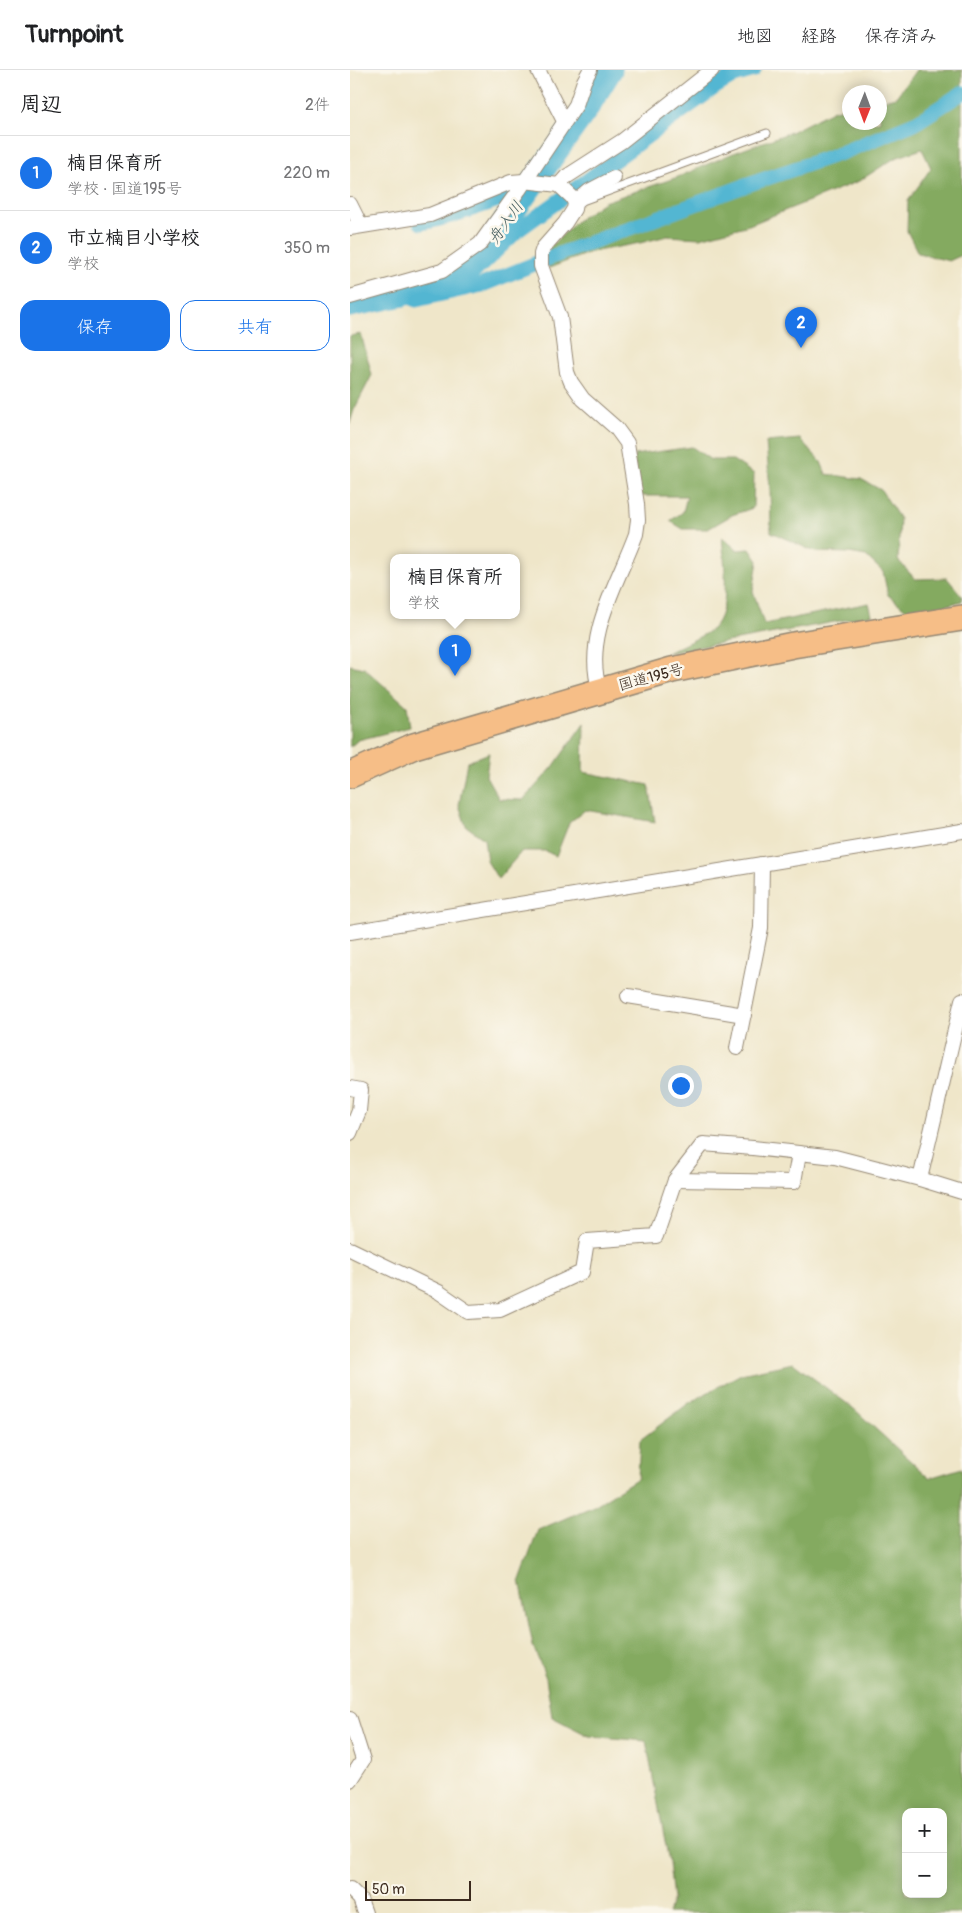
<!DOCTYPE html>
<html lang="ja">
<meta charset="utf-8">
<style>
body{margin:0;font-family:Pangolin,"Klee One",sans-serif;background:#f6f6f6;color:#202124}
.controls{position:absolute;right:15px;bottom:15px;display:grid;overflow:hidden;border-radius:10px;box-shadow:0 2px 12px #0003}
.controls button{width:45px;height:45px;display:grid;place-items:center;padding:0;border:0;border-bottom:1px solid #e0e0e0;background:#fff;color:#202124;font:25px sans-serif}
.compass{position:absolute;left:492px;top:15px;width:45px;height:45px;border-radius:50%;background:#fff;box-shadow:0 2px 12px #0003;rotate:181deg}
.scale{position:absolute;left:15px;bottom:12px;width:106px;box-sizing:border-box;padding-left:5px;border:2px solid #3b2a1e;border-top:0;font-size:14px;line-height:18px;white-space:nowrap;color:#3b2a1e;-webkit-text-stroke:4px #fbf7ec;paint-order:stroke}
.you{position:absolute;left:330px;top:1015px;width:18px;height:18px;margin:-12px;border:4px solid #fff;border-radius:50%;background:#1a73e8;box-shadow:0 0 0 8px #1a73e833}
.badge{display:grid;place-items:center;width:32px;height:32px;border-radius:50%;background:#1a73e8;color:#fff;font-size:16px;font-weight:700}
.pin{position:absolute;translate:-50% -41px;filter:drop-shadow(0 1px 2px #0008)}
.pin::after{content:'';position:absolute;top:26px;width:18px;height:15px;background:inherit;clip-path:polygon(0 0,100% 0,50% 100%)}
.popup{position:absolute;left:40px;top:484px;width:130px;height:65px;box-sizing:border-box;display:grid;place-content:center;border-radius:10px;background:#fff;filter:drop-shadow(0 1px 4px #0005);font-size:16px;white-space:nowrap;color:#757577}
.popup b{font-size:19px;color:#202124}
.popup::after{content:'';position:absolute;left:50%;top:100%;margin-left:-10px;border:10px solid transparent;border-top-color:#fff}
.list{margin:0;padding:0;list-style:none}
h2{display:flex;justify-content:space-between;align-items:center;height:65px;margin:0;padding:0 20px;font-size:21px}
h2 small{font-size:16px;font-weight:400;color:#757577}
.list li{display:grid;grid-template-columns:32px 1fr auto;gap:15px;align-items:center;box-sizing:border-box;height:75px;padding:0 20px;border-top:1px solid #e0e0e0}
.list b{display:block;font-size:19px;white-space:nowrap}
.list p{margin:0;font-size:16px;white-space:nowrap;color:#757577}
.list em{font-size:16px;font-style:normal;color:#757577}
.actions{display:flex;gap:10px;padding:15px 20px}
.actions a{flex:1;padding:11px 0;border:1px solid #1a73e8;border-radius:15px;text-align:center;font-size:18px;color:#1a73e8}
.actions .main{background:#1a73e8;color:#fff}
.map{position:relative;flex:none;width:612px;height:1843px;overflow:hidden}
header{display:flex;align-items:center;gap:30px;box-sizing:border-box;height:70px;padding:0 25px;background:#fff;border-bottom:1px solid #e0e0e0}
header strong{font-size:24px}
nav{display:flex;gap:28px;margin-inline-start:auto;font-size:18px}
main{display:flex}
aside{flex:1;background:#fff}
.map>svg:first-child{display:block}
.forest{fill:#84aa60;stroke:#606a3f;fill-rule:evenodd}
.lines{fill:none;stroke-linecap:round;stroke-linejoin:round}
.stream{stroke:#53b6d2;stroke-width:4.5}
.canal{stroke:#53b6d2;stroke-width:15}
.river{stroke:#53b6d2;stroke-width:25}
.lane-casing{stroke:#958874;stroke-width:9}
.street-casing{stroke:#958874;stroke-width:16}
.highway-casing{stroke:#958874;stroke-width:28}
.lane{stroke:#fff;stroke-width:7}
.street{stroke:#fff;stroke-width:14}
.highway{stroke:#f6be87;stroke-width:25}
.labels{text-anchor:middle;stroke-width:5;stroke-linejoin:round;paint-order:stroke}
.street-label{font-size:15px;fill:#3b2a1e;stroke:#fbf7ec}
.water-label{font-size:16px;font-style:italic;fill:#435b5d;stroke:#fbf7ec}
</style>
<header>
<strong>Turnpoint</strong>
<nav><a>地図</a><a>経路</a><a>保存済み</a></nav>
</header>
<main>
<aside>
<h2>周辺<small>2件</small></h2>
<ul class="list">
<li><span class="badge">1</span><div><b>楠目保育所</b><p>学校 · 国道195号</p></div><em>220 m</em></li>
<li><span class="badge">2</span><div><b>市立楠目小学校</b><p>学校</p></div><em>350 m</em></li>
</ul>
<div class="actions"><a class="main">保存</a><a>共有</a></div>
</aside>
<div class="map">
<svg width="612" height="1843" viewBox="0 0 612 1843">
<rect width="100%" height="100%" fill="#fbf7ec"/>
<filter id="ink" filterUnits="userSpaceOnUse"><feTurbulence type="fractalNoise" baseFrequency=".02" numOctaves="2"/><feDisplacementMap in="SourceGraphic" scale="10" xChannelSelector="R" yChannelSelector="G"/><feConvolveMatrix kernelMatrix="1 2 1 2 8 2 1 2 1" color-interpolation-filters="sRGB"/></filter>
<filter id="wash" filterUnits="userSpaceOnUse"><feTurbulence type="fractalNoise" baseFrequency=".0096" numOctaves="4" result="noise"/><feDisplacementMap in="SourceGraphic" scale="20" xChannelSelector="R" yChannelSelector="G"/><feGaussianBlur stdDeviation="1.12" result="paint"/><feColorMatrix in="noise" values="0 0 0 0 0 0 0 0 0 0 0 0 0 0 0 0 0 1.4 0 .05"/><feComposite in="paint" operator="in"/></filter>
<g filter="url(#wash)">
<rect width="100%" height="100%" fill="#efe6c9"/>
<g class="forest">
<path d="M566,0h46v185l-13,6 -31,-8 -11,-22 1,-30 23,-33 -9,-19 -27,9 -36,23 -110,44 -49,13 -33,-2 -27,7 -49,9 -42,16 1,-21 28,-27 26,-18 74,-25 53,-23 60,-22 43,-22 15,-3 1,15h30v-21l16,-4z"/>
<path d="M11,264l11,41 -18,35 -4,13v-87z"/>
<path d="M450,369l21,23 5,12 35,5 20,11 19,29 -2,41 17,19 32,-1 15,18v5l-40,11 -17,-3 -17,-14 -5,-23 -17,-16 -17,-3 -34,-1 -44,-20 -1,-43 -4,-47z"/>
<path d="M342,377l19,13h22l21,14 -1,34 -21,7 -24,14h-25l-13,-8 13,-9 4,-16h-49l-4,-41z"/>
<path d="M372,467l15,13 13,-1 8,12 -5,30 11,33 105,-21 3,12 -205,38c11,-6 37,-17 45,-24 20,-18 12,-68 10,-92z"/>
<path d="M0,595l14,3 43,38 3,21 -52,13 -8,7z"/>
<path d="M234,653l-1,49 66,13 6,37 -70,-12 -16,13 -13,33 -11,-5h-23l-24,28 -11,-18 -3,-22 -18,-13 -7,-21 8,-43 22,-9 -3,23 13,23 24,1 30,-33z"/>
<path d="M443,1293l60,45 76,70 33,-10v445h-294l5,-14 -4,-37 -23,-121 -57,-5 -37,-19 -6,-39 -13,-32 -13,-66 18,-50 56,-24 44,-28 2,-38 49,-37 52,-29zM556,1742h37v82h-37z"/>
</g>
<g class="lines">
<path class="stream" d="M404,0h1"/>
<g class="canal">
<path d="M71,153c37,-6 71,-23 107,-32"/>
<path d="M83,216l38,-11 46,-44 200,-145 17,-10 20,-6"/>
<path d="M53,224l13,6 66,-15 80,-32 185,-68 94,-32 76,-31 45,-29"/>
</g>
<path class="river" d="M0,235l53,-11 9,-10 39,-10 27,-14 108,-151 24,-39"/>
</g>
</g>
<g filter="url(#ink)">
<g class="lines">
<g class="lane-casing">
<path id="lane" d="M235,130l182,-67"/>
</g>
<g class="street-casing">
<g id="street">
<path d="M188,0l26,51"/>
<path d="M209,115l7,-8 56,-36 90,-71"/>
<path d="M225,133l14,-12 25,-13"/>
<path d="M0,134l11,22"/>
<path d="M0,158l80,-13 81,-33 13,-1 35,4 13,12 3,6 -1,6 -9,14 -22,25 -2,6v12l19,51 7,55 4,10 12,17 33,29 11,15 10,61 1,16 -2,14c-18,49 -54,104 -36,157"/>
<path d="M0,227l92,-26 38,-27 39,-54 57,-85 8,-24 6,-11"/>
<path d="M0,862l612,-101"/>
<path d="M278,926l116,19"/>
<path d="M387,978l24,-120 1,-64"/>
<path d="M0,1018l11,2 -2,21 -9,22"/>
<path d="M570,1109l42,-179"/>
<path d="M325,1110l119,2 5,-29"/>
<path d="M0,1179l89,43 29,20 32,-2 82,-38 5,-31 69,-5 19,-56 28,-36 50,4 82,9 85,22 42,13"/>
<path d="M0,1649l13,41 -13,20"/>
<path d="M0,1819l10,10 5,14"/>
</g>
</g>
<g class="highway-casing">
<path id="highway" d="M0,705l64,-29 258,-76 121,-25 169,-27"/>
</g>
<use href="#lane" class="lane"/>
<use href="#street" class="street"/>
<use href="#highway" class="highway"/>
</g>
</g>
<g class="labels">
<g class="street-label">
<text transform="translate(301 607) rotate(-15)" y="5">国道195号</text>
</g>
<g class="water-label">
<text transform="translate(155 152) rotate(-54)" y="6">舟入川</text>
</g>
</g>
</svg>
<div class="controls">
<button>+</button>
<button>−</button>
</div>
<svg class="compass" viewBox="-18 -18 36 36"><path d="M0-13l5 13h-10z" fill="#e53935"/><path d="M0 13l5-13h-10z" fill="#757577"/></svg>
<div class="scale">50 m</div>
<div class="you"></div>
<div class="pin badge" style="left:105px;top:606px">1</div>
<div class="popup"><b>楠目保育所</b>学校</div>
<div class="pin badge" style="left:451px;top:278px">2</div>
</div>
</main>
